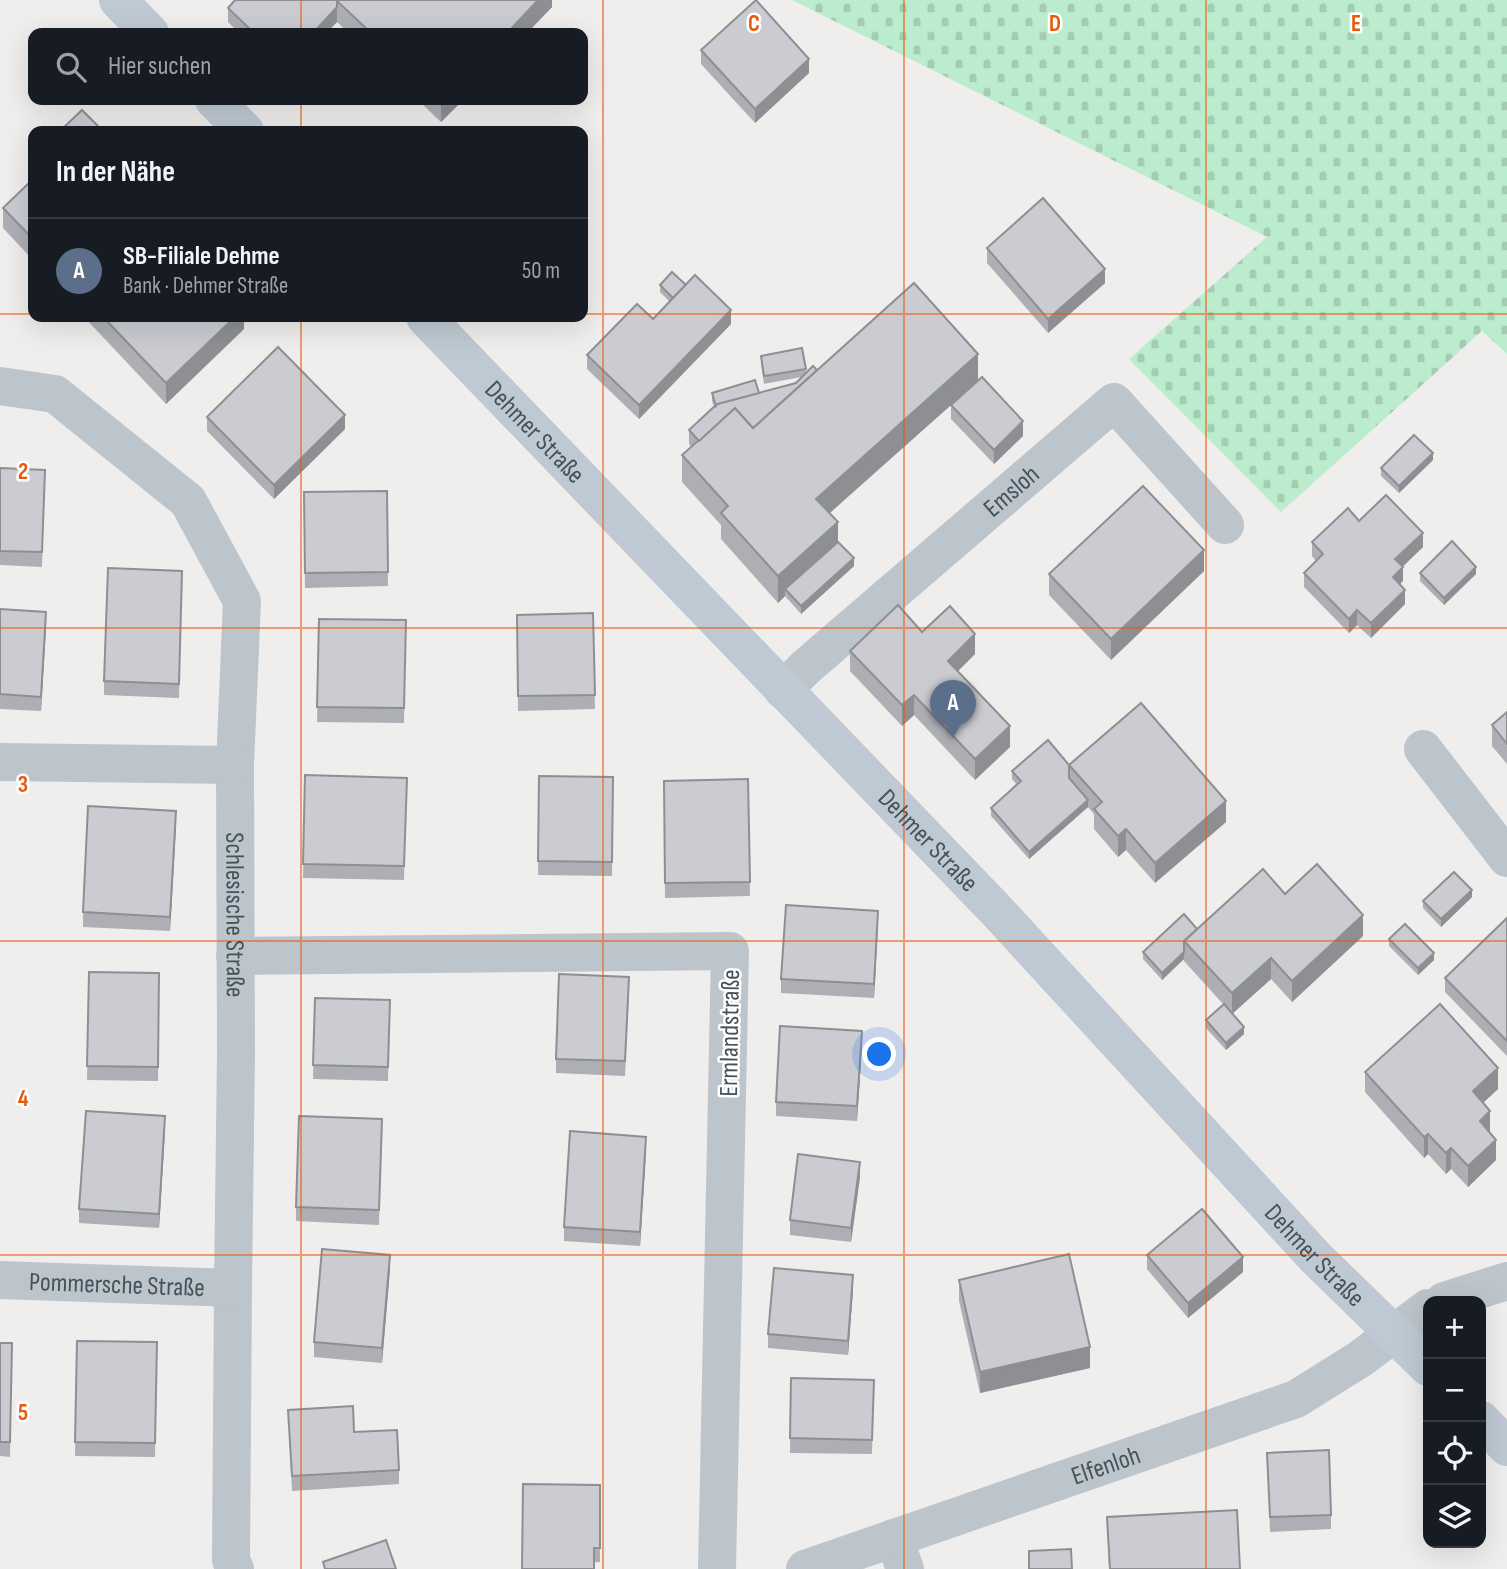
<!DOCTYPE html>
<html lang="de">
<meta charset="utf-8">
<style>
body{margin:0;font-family:"Sofia Sans Condensed",sans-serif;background:#20242c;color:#f1f3f6}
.controls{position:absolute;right:21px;bottom:21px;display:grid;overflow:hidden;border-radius:14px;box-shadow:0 7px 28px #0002}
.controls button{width:63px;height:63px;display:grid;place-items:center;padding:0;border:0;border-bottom:2px solid #363941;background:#171b24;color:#f1f3f6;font:35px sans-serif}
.you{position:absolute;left:880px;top:1055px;width:24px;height:24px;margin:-18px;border:5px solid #fff;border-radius:50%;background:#1a73e8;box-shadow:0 0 0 10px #1a73e833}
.badge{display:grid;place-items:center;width:46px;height:46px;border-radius:50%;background:#0f766e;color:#fff;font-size:23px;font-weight:700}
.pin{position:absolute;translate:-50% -58px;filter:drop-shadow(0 2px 4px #0008)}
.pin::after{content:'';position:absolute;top:37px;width:24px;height:21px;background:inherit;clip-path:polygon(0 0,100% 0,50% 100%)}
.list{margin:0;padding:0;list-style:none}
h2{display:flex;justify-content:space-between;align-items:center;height:91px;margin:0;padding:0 28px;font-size:30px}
h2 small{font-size:23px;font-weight:400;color:#9ea1a6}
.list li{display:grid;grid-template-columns:46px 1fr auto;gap:21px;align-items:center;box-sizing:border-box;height:105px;padding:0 28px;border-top:2px solid #363941}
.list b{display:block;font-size:26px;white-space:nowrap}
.list p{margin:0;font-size:23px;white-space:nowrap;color:#9ea1a6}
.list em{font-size:23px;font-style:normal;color:#9ea1a6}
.icon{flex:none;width:38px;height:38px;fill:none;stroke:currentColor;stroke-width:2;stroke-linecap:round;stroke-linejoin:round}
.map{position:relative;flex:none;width:1507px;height:1569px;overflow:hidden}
.search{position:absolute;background:#171b24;box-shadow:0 7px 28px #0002;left:28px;top:28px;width:560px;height:77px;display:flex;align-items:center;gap:18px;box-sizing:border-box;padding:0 24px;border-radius:14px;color:#9ea1a6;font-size:26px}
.panel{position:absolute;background:#171b24;box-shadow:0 7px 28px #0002;left:28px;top:126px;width:560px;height:196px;border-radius:14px}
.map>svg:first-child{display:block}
.cemetery{fill:url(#cemetery-stones)}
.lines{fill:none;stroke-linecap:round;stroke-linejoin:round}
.street{stroke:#bcc5cc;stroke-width:38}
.secondary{stroke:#bec9d3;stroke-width:38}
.wall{fill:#aeafb5}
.shaded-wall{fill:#8d8f93}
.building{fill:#caccd2;stroke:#8d8f93;stroke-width:2}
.grid{fill:none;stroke:#e8590c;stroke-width:2;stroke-opacity:0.55}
.labels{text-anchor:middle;stroke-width:5;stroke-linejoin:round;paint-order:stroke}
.street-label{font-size:26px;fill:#465159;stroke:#fff}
.grid-label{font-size:23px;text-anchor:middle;font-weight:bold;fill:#e8590c;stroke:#fff;stroke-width:5;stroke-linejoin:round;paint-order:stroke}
</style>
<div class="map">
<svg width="1507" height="1569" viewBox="0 0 1507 1569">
<defs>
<pattern id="cemetery-stones" width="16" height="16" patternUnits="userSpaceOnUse" patternTransform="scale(1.75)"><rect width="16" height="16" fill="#bcecce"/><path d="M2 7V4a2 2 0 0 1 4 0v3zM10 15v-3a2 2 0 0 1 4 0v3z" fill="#a3ccb3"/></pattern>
</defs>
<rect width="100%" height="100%" fill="#f0eded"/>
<path class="cemetery" d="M792,0h715v354l-25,-23 -201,181 -152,-153 138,-122z"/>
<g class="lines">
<g class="street">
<path id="s1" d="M0,386l55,8 133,107 54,100 -7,164 1,288 -3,235 -2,272 4,9"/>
<path id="s2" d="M783,690l23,-23 308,-265 111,123"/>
<path d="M1423,749l84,109"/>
<path d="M0,762l235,3"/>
<path d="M235,956l495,-5 -13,618"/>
<path id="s3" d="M0,1280l233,8"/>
<path d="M1444,1301l63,-20"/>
<path d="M894,1538l11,31"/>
<path id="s4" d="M805,1569l491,-170 64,-40 68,-51"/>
</g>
<g class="secondary">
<path d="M118,0l32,33"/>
<path d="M214,100l31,31"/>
<path id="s5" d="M425,317l570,592 321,349 112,109"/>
<path d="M1481,1420l26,27"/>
</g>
</g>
<g class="wall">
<path d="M235,0h317v7l-25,26h-178l-12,-11 -11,11h-87l-11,-11v-14z"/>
<path d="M701,50l108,23 -54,50 -54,-59z"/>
<path d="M418,100h45l-22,22z"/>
<path d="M33,156v104l-30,-32v-20l29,-28 -1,-22z"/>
<path d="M987,248l118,35 -57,50 -61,-70z"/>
<path d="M660,285h26l45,39 -92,95 -52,-50v-14l66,-36 17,-17 -10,-10z"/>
<path d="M85,317h159v12l-78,75 -81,-86z"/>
<path d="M761,356l45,13v4l11,-3 161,10 45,56 -29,28 -43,-45v-14l10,-9 -131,117 8,29 16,24 -53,48 -16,-18 -7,7 -57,-64v-14l-39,-43v-27l9,-8 -2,-3v-14l25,-23 -2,-6v-8h47l37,-10 5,-6 -37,7 -3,-21z"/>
<path d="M207,417l138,12 -71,70 -67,-68z"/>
<path d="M1433,460l-34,33 -18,-17v-8z"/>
<path d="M0,468l45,2 -3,97 -42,-2z"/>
<path d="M387,491l1,95 -83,2 -1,-96z"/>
<path d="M1359,521l64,26 -21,20 1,14 -3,3 5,20 -34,34 -14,-13 -8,8 -45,-46v-14l12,-12 -4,-5v-14z"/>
<path d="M182,571l-3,127 -75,-3v-14z"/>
<path d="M1204,571l-93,89 -62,-65v-21z"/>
<path d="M1420,573l56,1 -32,31 -24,-24z"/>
<path d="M0,609l46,18 -5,84 -41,-2z"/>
<path d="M593,613l2,96 -77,2 -1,-96z"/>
<path d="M319,619l87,1 -2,103 -87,-1z"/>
<path d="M922,632l53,22 -17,17 52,76 -35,33 -61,-65 -12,11 -52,-55v-20z"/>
<path d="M1507,712v52l-15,-18v-21z"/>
<path d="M1069,765l157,57 -71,61 -29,-33 -8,7 -24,-28v-15l-6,-7 -59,52 -38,-43v-8l26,-23 -5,-6v-8z"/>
<path d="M305,775l102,3 -3,102 -101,-2z"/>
<path d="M539,776l74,1 -1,99 -74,-1z"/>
<path d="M748,779l2,117 -85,2 -1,-117z"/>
<path d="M176,825l-6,106 -87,-4v-15z"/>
<path d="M1285,894l78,42 -71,66 -21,-23 -39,35 12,20 -18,16 -20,-22v-8l17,-16 -39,-43v-2l-22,21 -19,-21v-7l54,-23z"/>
<path d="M1472,897l-31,30 -18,-19v-7z"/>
<path d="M1507,918v138l-62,-64v-14z"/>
<path d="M878,925l-4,73 -93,-5v-14z"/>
<path d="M1389,939l45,21 -16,15 -29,-29z"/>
<path d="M89,972l70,1 -1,108 -71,-1z"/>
<path d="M629,992l-4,84 -69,-3v-14z"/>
<path d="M315,998l75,2 -2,81 -75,-2z"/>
<path d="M862,1045l-5,76 -81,-5v-14z"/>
<path d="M1365,1072l133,17 -15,14 13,57 -28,27 -17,-18 -5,5 -18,-20 -4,4 -59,-66z"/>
<path d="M165,1130l-6,98 -80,-5v-14z"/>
<path d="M382,1133l-3,92 -83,-4v-14z"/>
<path d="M646,1151l-6,95 -76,-5v-14z"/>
<path d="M860,1177l-9,65 -61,-7v-15z"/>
<path d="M1147,1255l96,17 -55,46 -41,-49z"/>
<path d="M390,1269l-8,94 -68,-6v-15z"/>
<path d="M959,1280l131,88 -110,25 -21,-92z"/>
<path d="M853,1290l-5,65 -80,-7v-14z"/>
<path d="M77,1341l80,1 -2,115 -80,-1z"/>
<path d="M0,1343h12l-2,114 -10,-1z"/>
<path d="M791,1378l83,2 -2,74 -82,-1z"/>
<path d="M288,1410l66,22 45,38v14l-107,7z"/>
<path d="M1267,1453l64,62v14l-61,3z"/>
<path d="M600,1485v77l-78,7z"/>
<path d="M1107,1517l133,52h-131z"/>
</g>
<g class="shaded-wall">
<path d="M538,0h14v7l-25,26h-20z"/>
<path d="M337,7v15l-11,11h-13z"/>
<path d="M809,59v14l-54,50v-14z"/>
<path d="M443,100h20l-22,22v-21z"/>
<path d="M1105,269v14l-57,50v-14z"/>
<path d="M731,310v14l-92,95v-14z"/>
<path d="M235,317h9v12l-78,75v-21z"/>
<path d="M978,354v27l-162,144v-26z"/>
<path d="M345,415v14l-71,70v-14z"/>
<path d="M1023,421v15l-29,28v-14z"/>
<path d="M1433,453v7l-34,33v-7z"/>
<path d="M838,522v27l-53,40v7l-7,7v-27z"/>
<path d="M1423,533v14l-28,27v-15z"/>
<path d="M1204,550v21l-93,89v-21z"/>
<path d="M854,558v8l-53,48v-8z"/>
<path d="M1403,567v14l-10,10v-14z"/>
<path d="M1476,567v7l-32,31v-7z"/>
<path d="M1405,590v14l-34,34v-15z"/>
<path d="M1357,610v15l-8,8v-14z"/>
<path d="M46,612v15l-5,84v-14z"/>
<path d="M975,634v20l-27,27v-20z"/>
<path d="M914,695v20l-12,11v-21z"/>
<path d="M1010,726v21l-35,33v-21z"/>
<path d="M1088,800v7l-59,52v-7z"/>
<path d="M1226,801v21l-71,61v-20z"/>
<path d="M176,811v14l-6,106v-14z"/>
<path d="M1126,829v21l-8,7v-21z"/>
<path d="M1472,890v7l-31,30v-8z"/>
<path d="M878,911v14l-4,73v-14z"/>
<path d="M1363,915v21l-71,66v-21z"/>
<path d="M1184,952v7l-22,21v-7z"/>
<path d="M1434,953v7l-16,15v-7z"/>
<path d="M1271,958v21l-39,35v-21z"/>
<path d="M1244,1027v7l-18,16v-7z"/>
<path d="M862,1031v14l-5,76v-15z"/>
<path d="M1498,1068v21l-25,23v-21z"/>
<path d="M1490,1111v21l-10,-11z"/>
<path d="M165,1116v14l-6,98v-14z"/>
<path d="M1428,1134v20l-4,4v-21z"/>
<path d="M646,1137v14l-6,95v-14z"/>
<path d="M1496,1140v20l-28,27v-21z"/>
<path d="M1451,1148v21l-5,5v-21z"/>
<path d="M860,1162v15l-9,65v-14z"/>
<path d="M390,1255v14l-8,94v-15z"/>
<path d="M1243,1257v15l-55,46v-15z"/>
<path d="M853,1275v15l-5,65v-14z"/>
<path d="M1090,1347v21l-110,25v-21z"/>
</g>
<g class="building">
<path d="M235,0h104l-2,1v6l-24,26h-59l-26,-25z"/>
<path d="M339,0h199l-31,33h-136l-34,-32z"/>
<path d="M756,0l53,59 -54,50 -54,-59z"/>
<path d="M82,110l21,21h-43z"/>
<path d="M33,179v60l-30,-31z"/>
<path d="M1043,198l62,71 -57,50 -61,-71z"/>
<path d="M672,272l14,13 -13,13 -13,-13z"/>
<path d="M695,275l36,35 -92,95 -52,-50 50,-51 16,15z"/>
<path d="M914,283l64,71 -162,145 22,23 -60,54 -57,-63 7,-7 -46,-51 53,-47 18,20z"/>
<path d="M103,317h132l-69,66z"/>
<path d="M278,347l67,68 -71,70 -67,-68z"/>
<path d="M802,348l4,21 -42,7 -3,-20z"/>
<path d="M813,366l4,4 -64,58 -18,-20 -36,33 -10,-11 28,-26 79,-21z"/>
<path d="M982,377l41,44 -29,29 -43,-45z"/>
<path d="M755,380l4,13 -42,11 -1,2 -4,-13z"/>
<path d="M1414,435l19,18 -34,33 -18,-18z"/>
<path d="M0,468l45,2 -3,82 -42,-1z"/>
<path d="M1143,486l61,64 -93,89 -62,-65z"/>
<path d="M387,491l1,81 -83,1 -1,-81z"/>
<path d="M1386,495l37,38 -28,26 8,8 -10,10 12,13 -34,33 -14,-13 -8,9 -45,-46 19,-19 -11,-12 36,-34 11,13z"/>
<path d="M1452,541l24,26 -32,31 -24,-25z"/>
<path d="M838,542l16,16 -53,48 -16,-17z"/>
<path d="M108,568l74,3 -3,113 -75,-3z"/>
<path d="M898,605l24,27 28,-26 25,28 -27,27 62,65 -35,33 -61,-64 -12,10 -52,-54z"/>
<path d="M0,609l46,3 -5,85 -41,-3z"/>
<path d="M593,613l2,82 -77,1 -1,-81z"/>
<path d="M319,619l87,1 -2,88 -87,-1z"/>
<path d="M1141,703l85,98 -71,62 -29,-34 -8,7 -24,-27 8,-7 -33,-37z"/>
<path d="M1507,712v32l-15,-19z"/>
<path d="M1048,740l21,25v13l19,22 -59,52 -38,-44 30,-27 -9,-10z"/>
<path d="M305,775l102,3 -3,88 -101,-2z"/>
<path d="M539,776l74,1 -1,85 -74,-1z"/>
<path d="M748,779l2,103 -85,1 -1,-102z"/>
<path d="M88,806l88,5 -6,106 -87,-5z"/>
<path d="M1317,864l46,51 -71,66 -21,-23 -39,35 -48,-52 79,-72 22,25z"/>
<path d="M1454,872l18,18 -31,29 -18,-18z"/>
<path d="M786,905l92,6 -4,73 -93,-5z"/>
<path d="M1184,914l13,15 -13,12v11l-22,21 -19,-21z"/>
<path d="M1507,918v123l-62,-63z"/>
<path d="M1405,924l29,29 -16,15 -29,-29z"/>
<path d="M89,972l70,1 -1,94 -71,-1z"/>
<path d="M559,974l70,3 -4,84 -69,-2z"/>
<path d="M315,998l75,2 -2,67 -75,-2z"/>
<path d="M1224,1004l20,23 -18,16 -20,-23z"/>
<path d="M1440,1004l58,64 -25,23 17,20 -10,10 16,19 -28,26 -17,-18 -5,5 -18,-19 -4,3 -59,-65z"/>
<path d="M780,1026l82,5 -5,75 -81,-4z"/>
<path d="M86,1111l79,5 -6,98 -80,-5z"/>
<path d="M299,1116l83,3 -3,91 -83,-3z"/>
<path d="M570,1131l76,6 -6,95 -76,-5z"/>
<path d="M798,1154l62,8 -9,66 -61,-8z"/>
<path d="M1202,1209l41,48 -55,46 -41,-48z"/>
<path d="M322,1249l68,6 -8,93 -68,-6z"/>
<path d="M1069,1254l21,93 -110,25 -21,-92z"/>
<path d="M774,1268l79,7 -5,66 -80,-7z"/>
<path d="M77,1341l80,1 -2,101 -80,-1z"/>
<path d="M0,1343h12l-2,99h-10z"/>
<path d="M791,1378l83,2 -2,60 -82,-2z"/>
<path d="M353,1406l1,26 43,-2 2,40 -107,6 -4,-66z"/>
<path d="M1329,1450l2,65 -61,2 -3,-64z"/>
<path d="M523,1484l77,1v63h-6v21h-72z"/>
<path d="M1237,1510l3,59h-130l-3,-52z"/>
<path d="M386,1540l10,29h-71l-2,-7z"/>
<path d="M1071,1549l1,20h-43v-18z"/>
</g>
<path class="grid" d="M301,0v33M603,0v1569M904,0v1569M1206,0v1569M301,100v31M0,314h33M583,314h924M301,317v1252M0,628h1507M0,941h1507M0,1255h1507"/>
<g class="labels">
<g class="street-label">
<text dy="9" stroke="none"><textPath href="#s5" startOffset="159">Dehmer Straße</textPath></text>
<text dy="9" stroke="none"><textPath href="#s2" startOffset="303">Emsloh</textPath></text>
<text dy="9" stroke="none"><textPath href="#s5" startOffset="726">Dehmer Straße</textPath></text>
<text dy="9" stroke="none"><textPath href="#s1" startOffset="654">Schlesische Straße</textPath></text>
<text transform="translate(729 1033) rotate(-89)" y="9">Ermlandstraße</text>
<text dy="9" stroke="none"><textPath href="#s5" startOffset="1293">Dehmer Straße</textPath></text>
<text dy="9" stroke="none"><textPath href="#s3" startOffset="117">Pommersche Straße</textPath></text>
<text dy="9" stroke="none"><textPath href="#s4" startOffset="318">Elfenloh</textPath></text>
</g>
</g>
<g class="grid-label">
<text x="754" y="31">C</text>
<text x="1055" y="31">D</text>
<text x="1356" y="31">E</text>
<text x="23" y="479">2</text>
<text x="23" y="792">3</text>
<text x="23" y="1106">4</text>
<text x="23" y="1420">5</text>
</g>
</svg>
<div class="controls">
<button>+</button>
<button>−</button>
<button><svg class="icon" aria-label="locate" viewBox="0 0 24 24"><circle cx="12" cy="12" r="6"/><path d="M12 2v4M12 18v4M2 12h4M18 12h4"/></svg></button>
<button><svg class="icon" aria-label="layers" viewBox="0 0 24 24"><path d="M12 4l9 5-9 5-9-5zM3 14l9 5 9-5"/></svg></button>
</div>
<div class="you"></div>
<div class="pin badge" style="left:953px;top:738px;background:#5c6f8a">A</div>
<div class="search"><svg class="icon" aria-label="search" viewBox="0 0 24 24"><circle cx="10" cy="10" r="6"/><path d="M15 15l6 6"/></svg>Hier suchen</div>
<section class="panel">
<h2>In der Nähe<small></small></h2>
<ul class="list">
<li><span class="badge" style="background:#5c6f8a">A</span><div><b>SB-Filiale Dehme</b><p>Bank · Dehmer Straße</p></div><em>50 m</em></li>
</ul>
</section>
</div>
